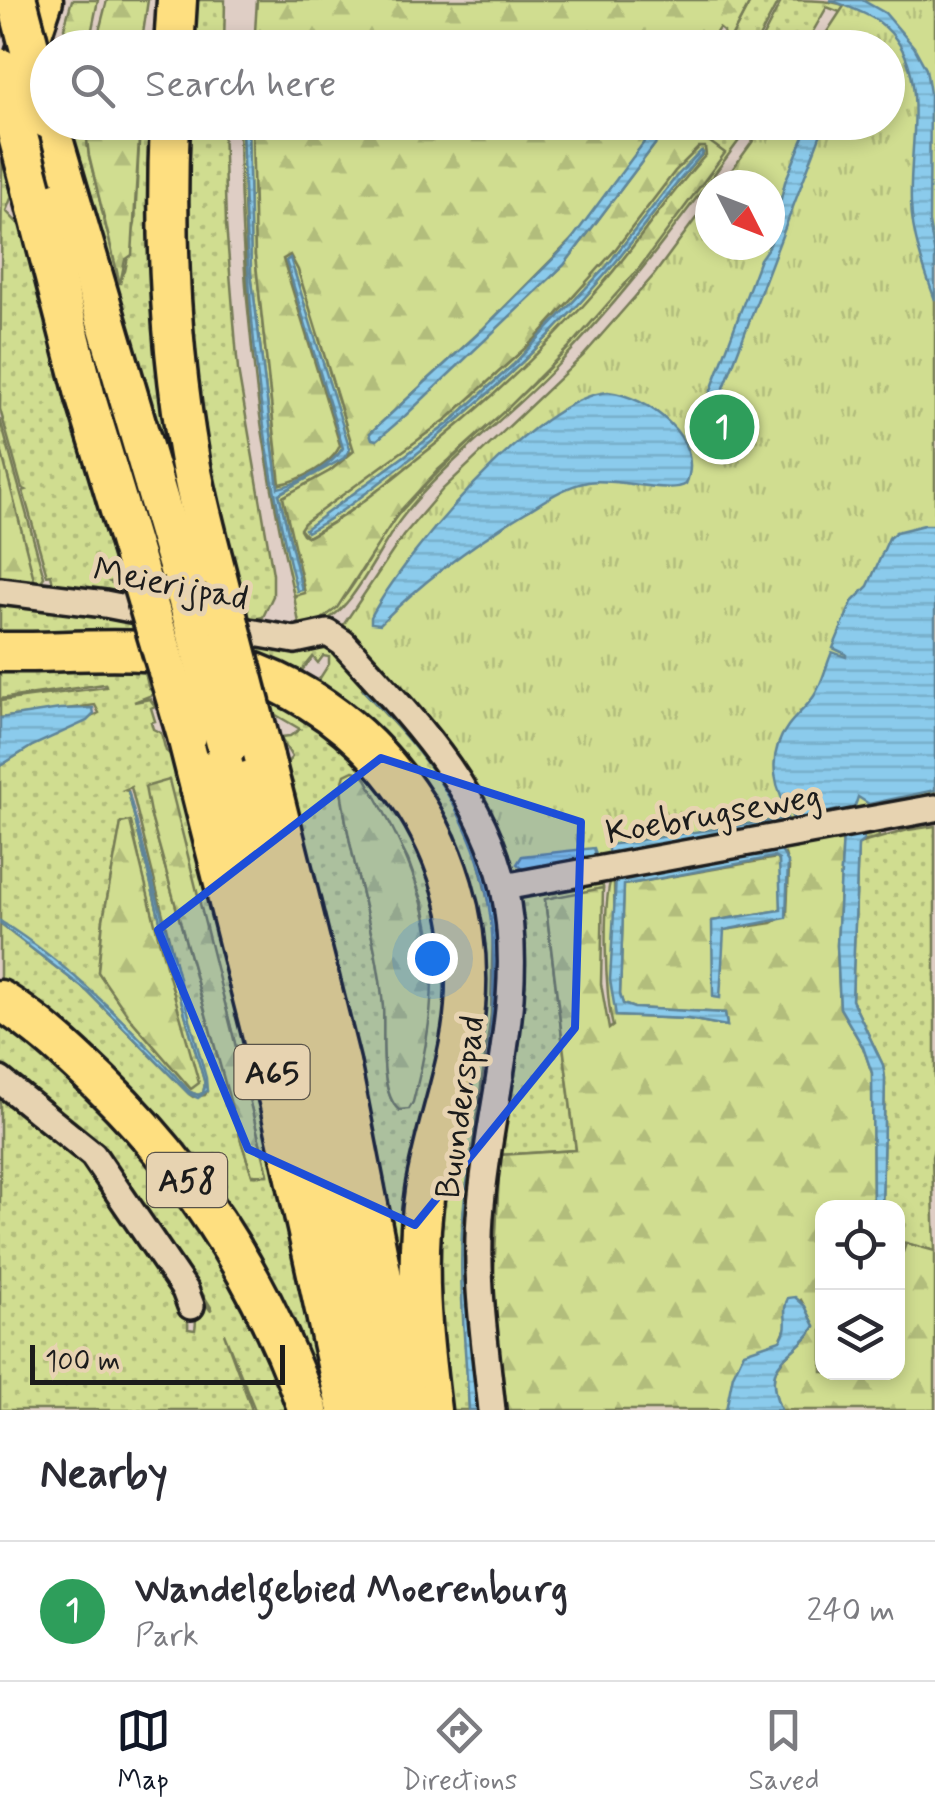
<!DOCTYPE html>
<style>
body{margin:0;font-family:Mynerve,sans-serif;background:#f2f2f3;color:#2b2b33}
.controls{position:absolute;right:30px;bottom:30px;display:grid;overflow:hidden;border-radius:20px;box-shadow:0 5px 15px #0003}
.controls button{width:90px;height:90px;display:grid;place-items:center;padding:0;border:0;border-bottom:2px solid #e1e1e2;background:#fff;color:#2b2b33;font:50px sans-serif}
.compass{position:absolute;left:695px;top:170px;width:90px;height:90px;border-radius:50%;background:#fff;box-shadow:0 5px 15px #0003;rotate:132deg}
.scale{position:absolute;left:30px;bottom:25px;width:255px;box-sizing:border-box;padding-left:10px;border:5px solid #1c1c1c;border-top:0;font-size:28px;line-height:35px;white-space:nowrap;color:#1c1c1c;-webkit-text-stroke:8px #e7d3b1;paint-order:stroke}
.you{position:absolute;left:432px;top:958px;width:35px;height:35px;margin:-25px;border:8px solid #fff;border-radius:50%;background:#1a73e8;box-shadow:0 0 0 15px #1a73e833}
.badge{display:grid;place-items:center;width:65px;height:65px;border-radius:50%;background:#111827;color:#fff;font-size:32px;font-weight:700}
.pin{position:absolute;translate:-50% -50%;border:5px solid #fff;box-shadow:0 2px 10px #0006}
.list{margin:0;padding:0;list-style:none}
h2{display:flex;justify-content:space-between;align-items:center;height:130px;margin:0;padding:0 40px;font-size:42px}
h2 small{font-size:32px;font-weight:400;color:#7c7c81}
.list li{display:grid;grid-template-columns:65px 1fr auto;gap:30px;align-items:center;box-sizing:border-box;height:140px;padding:0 40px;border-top:2px solid #e1e1e2}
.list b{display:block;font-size:38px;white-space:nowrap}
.list p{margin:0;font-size:32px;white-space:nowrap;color:#7c7c81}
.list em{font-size:32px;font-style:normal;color:#7c7c81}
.icon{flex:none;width:55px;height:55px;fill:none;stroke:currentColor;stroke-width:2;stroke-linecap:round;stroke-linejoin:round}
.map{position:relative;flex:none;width:935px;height:1410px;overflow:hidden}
.search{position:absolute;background:#fff;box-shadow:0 5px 15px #0003;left:30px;right:30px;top:30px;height:110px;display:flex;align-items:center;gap:25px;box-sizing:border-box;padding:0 35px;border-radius:55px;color:#7c7c81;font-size:38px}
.sheet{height:270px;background:#fff}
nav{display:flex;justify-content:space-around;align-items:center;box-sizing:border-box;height:140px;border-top:2px solid #e1e1e2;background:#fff;font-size:28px;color:#7c7c81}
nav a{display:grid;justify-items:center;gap:5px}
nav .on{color:#111827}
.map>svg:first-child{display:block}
.grass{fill:url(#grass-dots);stroke:#767c56;stroke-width:2.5;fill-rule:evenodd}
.forest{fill:url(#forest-firs);stroke:#767c56;stroke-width:2.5;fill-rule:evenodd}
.park{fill:url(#park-tufts);stroke:#767c56;stroke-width:2.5}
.water{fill:url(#water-rules);stroke:#5f8599;stroke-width:2.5}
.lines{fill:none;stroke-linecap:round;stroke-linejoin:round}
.minor-casing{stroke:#1c1c1c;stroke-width:32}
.highway-casing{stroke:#1c1c1c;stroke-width:45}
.minor{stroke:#e7d3b1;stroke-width:25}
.highway{stroke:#fedf80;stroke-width:38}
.highway-bridge-casing{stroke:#1c1c1c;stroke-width:45;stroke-linecap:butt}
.highway-bridge{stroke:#fedf80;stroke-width:38}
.marked{fill:#1d4ed8;fill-opacity:0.2;stroke:#1d4ed8;stroke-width:8;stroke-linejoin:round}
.labels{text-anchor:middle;stroke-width:10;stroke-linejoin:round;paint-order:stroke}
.shield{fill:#e7d3b1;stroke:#595349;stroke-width:2.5}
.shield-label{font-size:32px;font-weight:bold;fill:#1c1c1c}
.street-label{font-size:35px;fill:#1c1c1c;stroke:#e7d3b1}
</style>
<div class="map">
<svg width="935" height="1410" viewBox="0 0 935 1410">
<defs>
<pattern id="grass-dots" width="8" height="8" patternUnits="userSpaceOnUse" patternTransform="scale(2.5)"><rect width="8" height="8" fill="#d0dd90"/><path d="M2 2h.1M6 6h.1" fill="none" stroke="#b2bd7c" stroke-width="1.8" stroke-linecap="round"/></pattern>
<pattern id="forest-firs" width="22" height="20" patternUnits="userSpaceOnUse" patternTransform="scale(2.5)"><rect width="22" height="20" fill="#d0dd90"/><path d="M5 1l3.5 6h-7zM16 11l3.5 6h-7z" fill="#b2bd7c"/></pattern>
<pattern id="park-tufts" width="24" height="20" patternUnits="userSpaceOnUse" patternTransform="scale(2.5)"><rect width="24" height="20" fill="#d0dd90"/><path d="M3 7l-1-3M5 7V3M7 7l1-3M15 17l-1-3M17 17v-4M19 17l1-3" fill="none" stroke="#b2bd7c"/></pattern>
<pattern id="water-rules" width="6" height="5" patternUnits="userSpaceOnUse" patternTransform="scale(2.5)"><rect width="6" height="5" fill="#8bcbec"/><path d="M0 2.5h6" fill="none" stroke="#77aeca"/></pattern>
</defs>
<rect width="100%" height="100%" fill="#dfcec5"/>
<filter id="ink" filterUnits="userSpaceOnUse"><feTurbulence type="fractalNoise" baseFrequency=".01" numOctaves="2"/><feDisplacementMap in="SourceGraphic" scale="20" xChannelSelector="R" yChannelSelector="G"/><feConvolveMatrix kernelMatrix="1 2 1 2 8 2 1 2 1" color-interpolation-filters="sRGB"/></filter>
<g filter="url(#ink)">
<g class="grass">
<path d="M190,0h35l-1,47 -37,1z"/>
<path d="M751,0h28l-25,47 -28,1z"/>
<path d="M782,0c71,0 74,3 117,58l-41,-39 -31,-12 -23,40 -47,1z"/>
<path d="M68,123h17l4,33 30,125 6,-10 10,-48 5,-100h25l33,450z"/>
<path d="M183,123h40l3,101 12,146 35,204v22l-10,21 -14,3 -2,-21 -5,1 -36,-139 3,-3h-3l-19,-143z"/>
<path d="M239,123h3c4,155 6,319 60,467l-23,-96 71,-41 -60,-195 -4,3 57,187c-11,18 -44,35 -65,41l-27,-216 -3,-150h4l3,132 25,229c24,-8 45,-18 60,-39l-57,-186 7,-4 8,15 56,181 -24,20 -47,26 23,96 -12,3c-37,-158 -54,-312 -55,-473z"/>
<path d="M684,123h68c-63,86 -125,171 -200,248 -49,51 -108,91 -151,148 -20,25 -52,101 -83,103 39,-26 54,-80 86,-114 47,-53 104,-97 153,-148 62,-64 114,-135 167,-207z"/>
<path d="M699,147h6l1,8c-37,39 -65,84 -100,125 -59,70 -127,131 -199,187 -32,26 -63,51 -100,70l-7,-8 4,-7 144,-104 86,-78 80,-89 61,-80zM702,151l1,3c-37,39 -66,84 -101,124 -62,72 -131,135 -207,192 -29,22 -56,45 -88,61l-1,-2 142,-105 65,-59 94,-99 69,-89z"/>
<path d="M46,156l121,429 -8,-1 -89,-304z"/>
<path d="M2,161l10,35 -6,15 20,21 92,327 -4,2 5,19 -9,2 8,4 3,14 -86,-14 -35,-140v-27l44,158 -4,6 11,4 2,-3 -2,-10 -4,1 -24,-84 3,-1 -4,-2 -22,-79z"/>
<path d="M0,595l129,19 6,24 -135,1z"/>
<path d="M252,637l28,7 43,-5 15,7c42,46 91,90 122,144 57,98 49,211 32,318 -5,35 -14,70 -17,105 -4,66 6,132 13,197h-11c-3,-73 -10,-147 -3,-220 3,-25 9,-50 13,-74 20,-135 27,-265 -67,-375 -15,-18 -36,-49 -57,-59l-1,7 56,61 35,50 23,51 17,71 -2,92 -29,209 7,187h-25c-8,-67 -15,-130 -6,-196 9,-69 33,-132 40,-201 13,-122 -41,-231 -134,-308 -11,-9 -16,-19 -26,-24l11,-17v-7l-6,-1 -5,7 -5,-6 -14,17 -4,-1 -37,-14z"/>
<path d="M142,661l7,28 4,1 -1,5 -18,7 16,-3 5,7 -4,2 4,13 -4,1 2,7 8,4 5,18 8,6 68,262 82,365 3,26h-10l-58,-131 -259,-289v-66l88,68 101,102 4,3 12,-2 2,-4 -76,-304 -7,3 4,1 43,174 34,119 -2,9 -5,2 -8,-3 -93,-95 -97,-76v-155l32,-20 67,-33 -4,-8 -95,13v-17l106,-14 -1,-3 -105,15v-34zM168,781l100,393 -1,1h-15l-10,-31 -92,-331zM131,822l60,267 -62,-72 -31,-45 5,-52 18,-96z"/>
<path d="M265,684l87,54 99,160v155l-26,357 -138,-627h6l-7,-19 6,-7 -12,-20 10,-1 10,-7 -24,-14 -2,5zM366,779l42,81 16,45 7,34 -32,171c-21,-18 -14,-77 -16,-104 -6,-73 -34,-145 -42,-218z"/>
<path d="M935,826v319l-3,12 3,94 -37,-10v-33l-16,-1 3,-129 -2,-13 -31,-65 6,-156 50,-14z"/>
<path d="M602,879l1,9 -58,12 31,250 -76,5 -8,159 -8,-26 28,-391z"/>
<path d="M0,1016c70,54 131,113 184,184l-2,3 4,-1 36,54 3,-1 32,58 40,97h-42l-31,-77 28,77h-252v-325c67,52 114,103 159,175 15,22 31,41 29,69l7,1c5,-27 -12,-47 -26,-69 -49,-79 -96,-128 -169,-186v-6c37,28 75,59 105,94 40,45 72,96 105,147l2,-1c-62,-102 -117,-169 -212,-242z"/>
</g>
<g class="forest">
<path d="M72,0h26l-9,44 5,3h-23l-7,-19z"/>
<path d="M107,0h41l-7,47h-46z"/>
<path d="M257,0h494l-25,47h-10l8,-15 -5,-4 -13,20h-452z"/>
<path d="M85,123h55l-8,132 -7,5 -5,24 -31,-128z"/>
<path d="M252,123h407l-85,114 -92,93 -112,103 7,7 187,-175 107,-142h13l41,30 -85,114 -65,74 -66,66 -71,63 -39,42 -62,96 -19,14 -18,7 -6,-33 11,-3 -22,-96 47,-26 24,-20 -56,-181 -8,-15 -7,4 57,186c-7,19 -41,36 -60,39l-25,-229zM699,147h6l1,8c-37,39 -65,84 -100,125 -59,69 -127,131 -199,187 -32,26 -63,51 -99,70l-5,-3 -3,-5 4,-6 144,-105 86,-78 80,-89 61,-80z"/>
<path d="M0,446l36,141 -36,-6z"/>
<path d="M353,771l8,2 5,6c70,122 82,187 47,323l-4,7 -10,1c-21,-18 -14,-78 -16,-104 -6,-73 -34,-145 -42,-218l4,-13z"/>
<path d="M169,780l99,395h-16l-10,-31 -92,-331 -5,-26z"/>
<path d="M130,821l30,123 39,139 -8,6 -62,-72 -31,-45 5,-52 18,-97z"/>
<path d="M877,825l2,12 -16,4 -20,-7 -6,111 3,63 23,39 9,26 1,134 -51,1v164h76v-120h5l3,-9 29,8v159h-154c-23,-52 14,-51 34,-84l-14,-26 -15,13 1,12 -7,16 -36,12 -18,57h-223l-11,-96 8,-159 76,-5 -31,-251 58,-11 -2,96 8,45 4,-3c-8,-27 -12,-132 1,-155zM785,854l4,14 -2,46 -15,9 -48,7 -2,4 -10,-13 69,-11v-45l-4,-7 -153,27 -4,110 3,9 11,4 91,5 2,13 -39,-7 -72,-3 -2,-134z"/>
</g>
<path class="park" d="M848,0h87v802l-424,78 -171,-250 63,-94 40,-47 140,-133 71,-81 56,-76v46h60v-60h-49l45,-62 122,-1v-74l-71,-1z"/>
<g class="water">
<path d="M830,0h32l23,13 29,34 12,22 4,24 -1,129 6,34v44c-11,-31 -23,-64 -24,-97 -3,-59 23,-140 -32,-181 -14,-10 -33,-16 -49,-22z"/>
<path d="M659,122l12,1 -107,142 -159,151 -28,24 -5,-1 -2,-6 112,-103 87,-87z"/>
<path d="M810,122l15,1 -111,291 -10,12 -2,-8 5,-17 53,-142 10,-14 15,-63z"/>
<path d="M242,123h6l3,150 27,215c20,-4 54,-22 65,-40l-57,-187 4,-3 60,191 -6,9 -65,36 23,96 -5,1c-41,-153 -51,-310 -55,-468z"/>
<path d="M701,151l2,2c-37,39 -65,85 -101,125 -62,72 -132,135 -207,193 -29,22 -56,44 -88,61l-2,-3 143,-105 65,-59 94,-99 69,-89z"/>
<path d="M608,392c39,4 98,47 78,92 -16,11 -71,-7 -98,-2 -23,4 -42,18 -62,30 -53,32 -102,68 -146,112l-9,-1v-6c34,-63 164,-219 237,-225z"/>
<path d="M924,525h11v265l-66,14 -11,-7 -5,15 -13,3 -3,-5 -42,11c-21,-29 -30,-64 -7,-95 8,-11 19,-19 26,-30 8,-12 12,-30 18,-44l14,5v-3l-13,-6 19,-46 16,-16 21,-48 7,-6z"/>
<path d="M363,682l84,95 42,94 11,62 -2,81 -28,252 7,144h-8c-4,-68 -12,-138 -5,-205 3,-30 11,-60 16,-90 29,-188 22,-285 -116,-424z"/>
<path d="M93,708l1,6 -7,7 -55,25 -32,20v-48l60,-9z"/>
<path d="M128,791l78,287 1,13 -9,7 -9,-4 -101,-102 -88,-68v-3c72,45 133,108 190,171l8,3 5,-2 2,-9 -34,-119z"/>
<path d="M787,818l5,10 -184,29v-12z"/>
<path d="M863,832l1,8 -6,5 -6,155 31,65 2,13 -3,129h-9l-1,-134 -9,-26 -23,-39 -3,-63 6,-111z"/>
<path d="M594,848l3,10 -73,12 -7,-6 5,-8z"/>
<path d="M780,849l8,13 -2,56 -62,12 -4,68 -7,-1 -1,-76 69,-11 -2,-50 -5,-3 -150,28 -4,109 3,10 11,4 91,5 2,13 -39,-7 -72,-3 -6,-36 6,-103z"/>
<path d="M795,1297l10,9 10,20c-20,33 -57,31 -34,84h-55l7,-35 11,-23 36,-12c12,-15 0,-28 8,-42z"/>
</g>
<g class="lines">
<g class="minor-casing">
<g id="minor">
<path d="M0,591l105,13 57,11"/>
<path d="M220,627l75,13 33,-7 15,10c65,72 139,145 161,245 23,106 -14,212 -23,317 -7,69 4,137 11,205"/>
<path d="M504,887l431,-79"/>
<path d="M0,1080l93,75 92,135 6,16"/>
</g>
</g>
<g class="highway-casing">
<g id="highway">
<path d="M174,48l3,-48"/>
<path d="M24,57l19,-57"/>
<path d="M48,122l137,468"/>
<path d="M170,122c-5,114 0,227 20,339 8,45 21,90 32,135"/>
<path d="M32,189l54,209 56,185"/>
<path d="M0,652c65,1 133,-7 197,5 165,29 282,183 268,350 -5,62 -30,122 -40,184 -11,74 -3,146 6,219"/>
<path d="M187,736l92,365 68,309"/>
<path d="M227,747l85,342 66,321"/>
<path d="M264,757l76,305 68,348"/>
<path d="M0,1000c37,23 69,53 100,83 95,92 164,202 208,327"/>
</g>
</g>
<use href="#minor" class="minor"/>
<use href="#highway" class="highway"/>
<g class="highway-bridge-casing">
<g id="highway-bridge">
<path d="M17,0l31,119"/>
<path d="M0,68l32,121"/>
<path d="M142,583l45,153"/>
<path d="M185,590l42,157"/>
<path d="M222,596l42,161"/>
</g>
</g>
<use href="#highway-bridge" class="highway-bridge"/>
</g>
</g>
<path class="marked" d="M381,758l200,64 -6,206 -160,197 -167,-76 -90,-219z"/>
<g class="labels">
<g class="shield">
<rect x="234.5" y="1045" width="75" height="54" rx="8"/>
<rect x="147" y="1153" width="80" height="54" rx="8"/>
</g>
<g class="shield-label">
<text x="272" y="1083">A65</text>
<text x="187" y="1191">A58</text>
</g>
<g class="street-label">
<text transform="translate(171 583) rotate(11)" y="12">Meierijpad</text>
<text transform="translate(713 813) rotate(-10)" y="12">Koebrugseweg</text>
<text transform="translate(459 1107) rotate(-82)" y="12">Buunderspad</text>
</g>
</g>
</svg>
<div class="controls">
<button><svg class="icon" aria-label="locate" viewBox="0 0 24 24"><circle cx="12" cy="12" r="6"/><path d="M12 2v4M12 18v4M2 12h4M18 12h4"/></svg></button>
<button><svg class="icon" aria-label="layers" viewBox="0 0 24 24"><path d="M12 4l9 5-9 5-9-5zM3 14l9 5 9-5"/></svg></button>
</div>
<svg class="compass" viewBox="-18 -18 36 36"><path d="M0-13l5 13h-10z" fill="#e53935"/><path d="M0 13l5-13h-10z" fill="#7c7c81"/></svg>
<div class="scale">100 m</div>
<div class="you"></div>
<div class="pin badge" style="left:722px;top:427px;background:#2e9e5b">1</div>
<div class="search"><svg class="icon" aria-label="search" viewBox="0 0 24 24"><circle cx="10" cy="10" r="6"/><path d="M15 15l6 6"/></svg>Search here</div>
</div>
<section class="sheet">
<h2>Nearby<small></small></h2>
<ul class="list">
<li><span class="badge" style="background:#2e9e5b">1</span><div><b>Wandelgebied Moerenburg</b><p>Park</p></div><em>240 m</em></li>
</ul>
</section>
<nav>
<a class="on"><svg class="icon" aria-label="map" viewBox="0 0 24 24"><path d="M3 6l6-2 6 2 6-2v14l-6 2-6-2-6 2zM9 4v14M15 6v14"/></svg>Map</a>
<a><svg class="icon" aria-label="directions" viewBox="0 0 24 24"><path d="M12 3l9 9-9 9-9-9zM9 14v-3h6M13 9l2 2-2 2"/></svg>Directions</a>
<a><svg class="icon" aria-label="saved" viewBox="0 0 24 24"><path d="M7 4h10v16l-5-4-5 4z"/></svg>Saved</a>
</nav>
